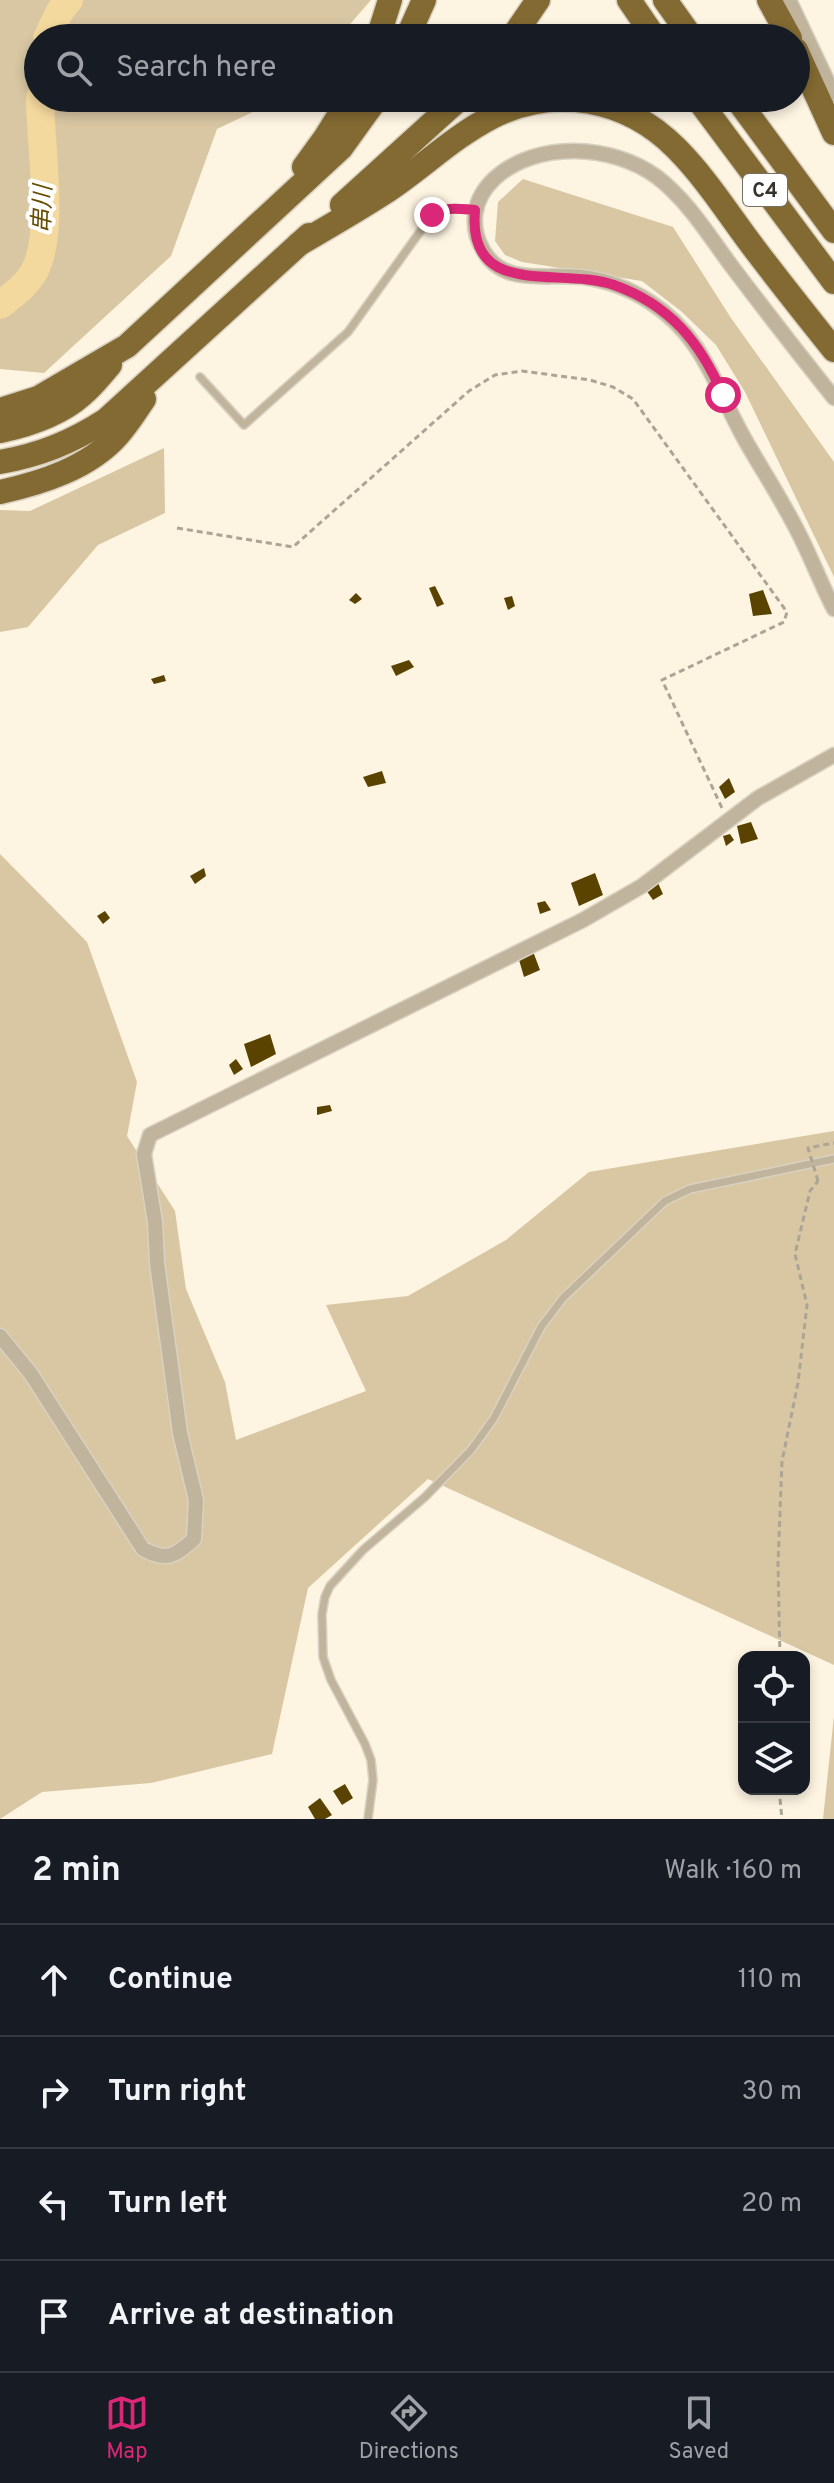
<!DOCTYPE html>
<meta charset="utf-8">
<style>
body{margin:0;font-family:Overpass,"Noto Sans JP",sans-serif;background:#242831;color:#f1f3f6}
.controls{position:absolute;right:24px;bottom:24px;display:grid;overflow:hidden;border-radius:16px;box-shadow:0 4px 12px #0003}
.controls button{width:72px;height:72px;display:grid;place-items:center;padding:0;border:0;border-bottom:2px solid #363941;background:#171b24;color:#f1f3f6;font:40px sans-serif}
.stop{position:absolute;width:24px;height:24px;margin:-18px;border:6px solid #db2777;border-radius:50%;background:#fff}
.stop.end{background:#db2777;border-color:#fff;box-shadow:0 2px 8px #0008}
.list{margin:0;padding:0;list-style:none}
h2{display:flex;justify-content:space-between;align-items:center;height:104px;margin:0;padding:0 32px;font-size:34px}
h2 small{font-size:26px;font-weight:400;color:#9ea1a6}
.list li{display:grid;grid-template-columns:52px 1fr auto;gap:24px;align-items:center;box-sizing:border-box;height:112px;padding:0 32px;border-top:2px solid #363941}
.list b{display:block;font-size:30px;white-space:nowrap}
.list em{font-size:26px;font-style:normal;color:#9ea1a6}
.icon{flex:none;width:44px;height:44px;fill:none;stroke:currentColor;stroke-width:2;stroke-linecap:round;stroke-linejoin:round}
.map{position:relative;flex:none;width:834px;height:1819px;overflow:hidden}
.search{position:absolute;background:#171b24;box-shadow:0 4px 12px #0003;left:24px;right:24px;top:24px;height:88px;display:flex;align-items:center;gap:20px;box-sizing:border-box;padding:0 28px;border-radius:44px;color:#9ea1a6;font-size:30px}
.sheet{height:552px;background:#171b24}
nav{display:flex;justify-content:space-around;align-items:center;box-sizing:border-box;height:112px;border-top:2px solid #363941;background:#171b24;font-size:22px;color:#9ea1a6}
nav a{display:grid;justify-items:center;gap:4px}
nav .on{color:#db2777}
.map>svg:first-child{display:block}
.green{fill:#d9c7a3}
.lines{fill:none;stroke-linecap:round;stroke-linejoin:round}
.river{stroke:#f4d99f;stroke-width:28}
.building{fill:#5a4301}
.lane-casing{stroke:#d9d1c1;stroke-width:10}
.street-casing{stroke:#d9d1c1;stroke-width:17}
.highway-casing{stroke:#d9d1c1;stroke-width:27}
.path{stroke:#aca596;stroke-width:3;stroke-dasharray:6 4;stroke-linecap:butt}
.lane{stroke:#c0b59c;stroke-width:7}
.street{stroke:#c0b59c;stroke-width:14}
.highway{stroke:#836a32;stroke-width:24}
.path-bridge{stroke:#aca596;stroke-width:3;stroke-dasharray:6 4;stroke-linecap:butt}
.route{stroke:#db2777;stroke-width:10}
.labels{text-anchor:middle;stroke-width:8;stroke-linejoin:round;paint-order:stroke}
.shield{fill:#fff;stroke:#73706a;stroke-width:2}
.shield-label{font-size:20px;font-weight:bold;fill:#37332a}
.water-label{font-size:24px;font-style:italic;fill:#664c00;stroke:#fff}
</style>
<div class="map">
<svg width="834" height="1819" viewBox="0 0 834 1819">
<rect width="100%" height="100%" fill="#fdf4e2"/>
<g class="green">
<path d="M0,0h371l-33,38h-300v60h244l-65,31 -46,127 -127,117 -44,-4z"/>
<path d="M523,179l150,48 58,91 103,144v115l-89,-185 -29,-47 -34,-33 -40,-31 -120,-19 -17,-7 -10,-14 3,-39z"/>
<path d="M164,448l1,65 -67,32 -70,82 -28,5v-122l30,1z"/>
<path d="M0,854l87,88 50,140 -10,54 48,75 11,78 39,93 11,58 130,-49 -40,-86 82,-9 98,-56 83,-68 245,-41v534l-406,-186 -120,109 -36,166 -121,29 -109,9 -42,27z"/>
<path d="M834,1716v103h-11z"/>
</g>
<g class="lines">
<g class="river">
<path d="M47,38l13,-27 9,-11"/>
<path d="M0,305c13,-10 27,-20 35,-35 20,-40 5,-126 5,-172"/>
</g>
</g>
<g class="building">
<path d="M435,586l9,18 -7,3 -8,-19z"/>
<path d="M763,590l9,24 -19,2 -4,-22z"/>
<path d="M356,593l6,6 -7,5 -6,-4z"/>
<path d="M512,596l3,10 -7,4 -4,-12z"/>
<path d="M409,660l5,7 -18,9 -5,-10z"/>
<path d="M164,675l2,6 -12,3 -3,-5z"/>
<path d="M382,771l4,12 -18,4 -5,-10z"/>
<path d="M729,778l6,14 -10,7 -6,-12z"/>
<path d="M751,822l7,17 -17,5 -4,-18z"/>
<path d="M730,834l4,6 -8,6 -3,-10z"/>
<path d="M204,868l2,8 -11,8 -5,-8z"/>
<path d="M595,873l8,22 -24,11 -8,-23z"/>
<path d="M658,883l5,11 -10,6 -7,-10z"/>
<path d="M545,901l6,9 -11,4 -3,-11z"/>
<path d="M105,911l5,7 -7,6 -6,-8z"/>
<path d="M531,946l9,24 -16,7 -7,-24z"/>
<path d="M270,1034l6,20 -25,13 -7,-23z"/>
<path d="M236,1059l7,10 -9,6 -5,-10z"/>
<path d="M330,1105l2,6 -15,4v-8z"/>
<path d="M345,1784l8,14 -11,7 -9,-14z"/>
<path d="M320,1798l12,17 -7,4h-10l-7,-12z"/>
</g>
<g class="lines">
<g class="lane-casing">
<g id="lane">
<path d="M200,377l44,48 104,-93 84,-117c13,-9 29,-6 43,-5"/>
<path d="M368,1819l5,-39 -2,-20 -6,-16 -34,-64 -8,-23 -1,-43 3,-17 5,-11 33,-36 62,-53 46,-47 23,-32 47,-91 22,-29 102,-97 25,-12 144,-30"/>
</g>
</g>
<g class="street-casing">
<g id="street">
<path d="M789,0l45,95"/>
<path d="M834,398c-35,-44 -70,-89 -104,-134 -22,-30 -43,-64 -73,-87 -45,-33 -121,-37 -163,2 -21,20 -25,47 -11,71 20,37 65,23 99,27 23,3 48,12 68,25 53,34 65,84 94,136 18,32 38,62 54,94 13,25 23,52 36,77"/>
<path d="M0,1336l31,38 112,175c24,13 32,7 51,-10l2,-39 -16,-67 -23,-170 -2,-41 -11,-68 6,-19 433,-215 59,-34 116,-88 76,-43"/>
</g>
</g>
<g class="highway-casing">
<g id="highway">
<path d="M629,0l26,38"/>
<path d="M665,0l27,38"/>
<path d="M769,0l21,38"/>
<path d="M378,38l12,-38"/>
<path d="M407,38l17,-38"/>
<path d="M512,38l26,-38"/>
<path d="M796,50l38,83"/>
<path d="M697,98l137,184"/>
<path d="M736,98l98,133"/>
<path d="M304,167l21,-29 25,-40"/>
<path d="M342,205l118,-107"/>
<path d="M299,244c29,-17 59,-34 88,-53 36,-24 66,-54 105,-74 63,-32 134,-19 184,31 29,29 51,64 75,96 27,36 55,71 83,106"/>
<path d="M0,410l38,-12 89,-52 214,-198 36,-50"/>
<path d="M0,431c28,-6 61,-17 83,-37 10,-8 18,-19 27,-29"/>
<path d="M0,462c40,-7 72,-20 106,-42l203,-185"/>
<path d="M0,492c41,-9 89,-24 118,-57 10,-11 18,-24 26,-36"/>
</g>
</g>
<g class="path">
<path d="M177,528l116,19 176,-156 26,-16 27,-4 68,9 23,7 20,12 154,213 -3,10 -122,58 60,128"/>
<path d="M780,1657l-2,-93 4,-103 16,-78 9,-78 -12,-51 15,-63 8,-10"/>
<path d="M779,1789l3,30"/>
</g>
<use href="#lane" class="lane"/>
<use href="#street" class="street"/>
<use href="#highway" class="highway"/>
<path class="path-bridge" d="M818,1181l-10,-33 26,-5"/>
</g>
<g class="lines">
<path class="route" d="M432,215c12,-9 29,-6 43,-5 -8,91 85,56 139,75 56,20 86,57 109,110"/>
</g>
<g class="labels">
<rect class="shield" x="743" y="174" width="44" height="32" rx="6"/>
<g class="shield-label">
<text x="765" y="197">C4</text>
</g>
<g class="water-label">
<text transform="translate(42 209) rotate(-88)" y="8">串川</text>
</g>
</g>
</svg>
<div class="controls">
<button><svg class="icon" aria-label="locate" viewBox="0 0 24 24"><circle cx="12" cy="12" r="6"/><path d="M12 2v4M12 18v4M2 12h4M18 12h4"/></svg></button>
<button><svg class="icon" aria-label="layers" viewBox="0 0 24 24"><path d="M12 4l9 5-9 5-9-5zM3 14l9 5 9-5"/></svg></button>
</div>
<div class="stop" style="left:723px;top:395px"></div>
<div class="stop end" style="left:432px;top:215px"></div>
<div class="search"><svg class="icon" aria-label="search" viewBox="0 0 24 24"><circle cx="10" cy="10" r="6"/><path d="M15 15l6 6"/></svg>Search here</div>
</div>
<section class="sheet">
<h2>2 min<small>Walk · 160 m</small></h2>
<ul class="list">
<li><svg class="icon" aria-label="ahead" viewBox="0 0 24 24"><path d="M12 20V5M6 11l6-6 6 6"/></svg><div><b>Continue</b></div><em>110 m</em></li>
<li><svg class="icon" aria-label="right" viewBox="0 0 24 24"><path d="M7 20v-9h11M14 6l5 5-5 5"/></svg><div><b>Turn right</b></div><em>30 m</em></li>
<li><svg class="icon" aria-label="left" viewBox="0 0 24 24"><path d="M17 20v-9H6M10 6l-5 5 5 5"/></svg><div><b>Turn left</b></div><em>20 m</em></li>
<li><svg class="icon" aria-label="arrive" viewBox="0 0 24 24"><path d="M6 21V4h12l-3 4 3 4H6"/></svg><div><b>Arrive at destination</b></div></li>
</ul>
</section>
<nav>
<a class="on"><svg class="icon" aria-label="map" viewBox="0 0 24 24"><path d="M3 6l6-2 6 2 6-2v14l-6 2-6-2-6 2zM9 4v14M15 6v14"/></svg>Map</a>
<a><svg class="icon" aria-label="directions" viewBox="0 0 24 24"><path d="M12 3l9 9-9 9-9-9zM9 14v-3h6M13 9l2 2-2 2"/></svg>Directions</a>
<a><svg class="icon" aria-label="saved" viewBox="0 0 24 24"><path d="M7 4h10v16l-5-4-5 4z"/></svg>Saved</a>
</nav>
